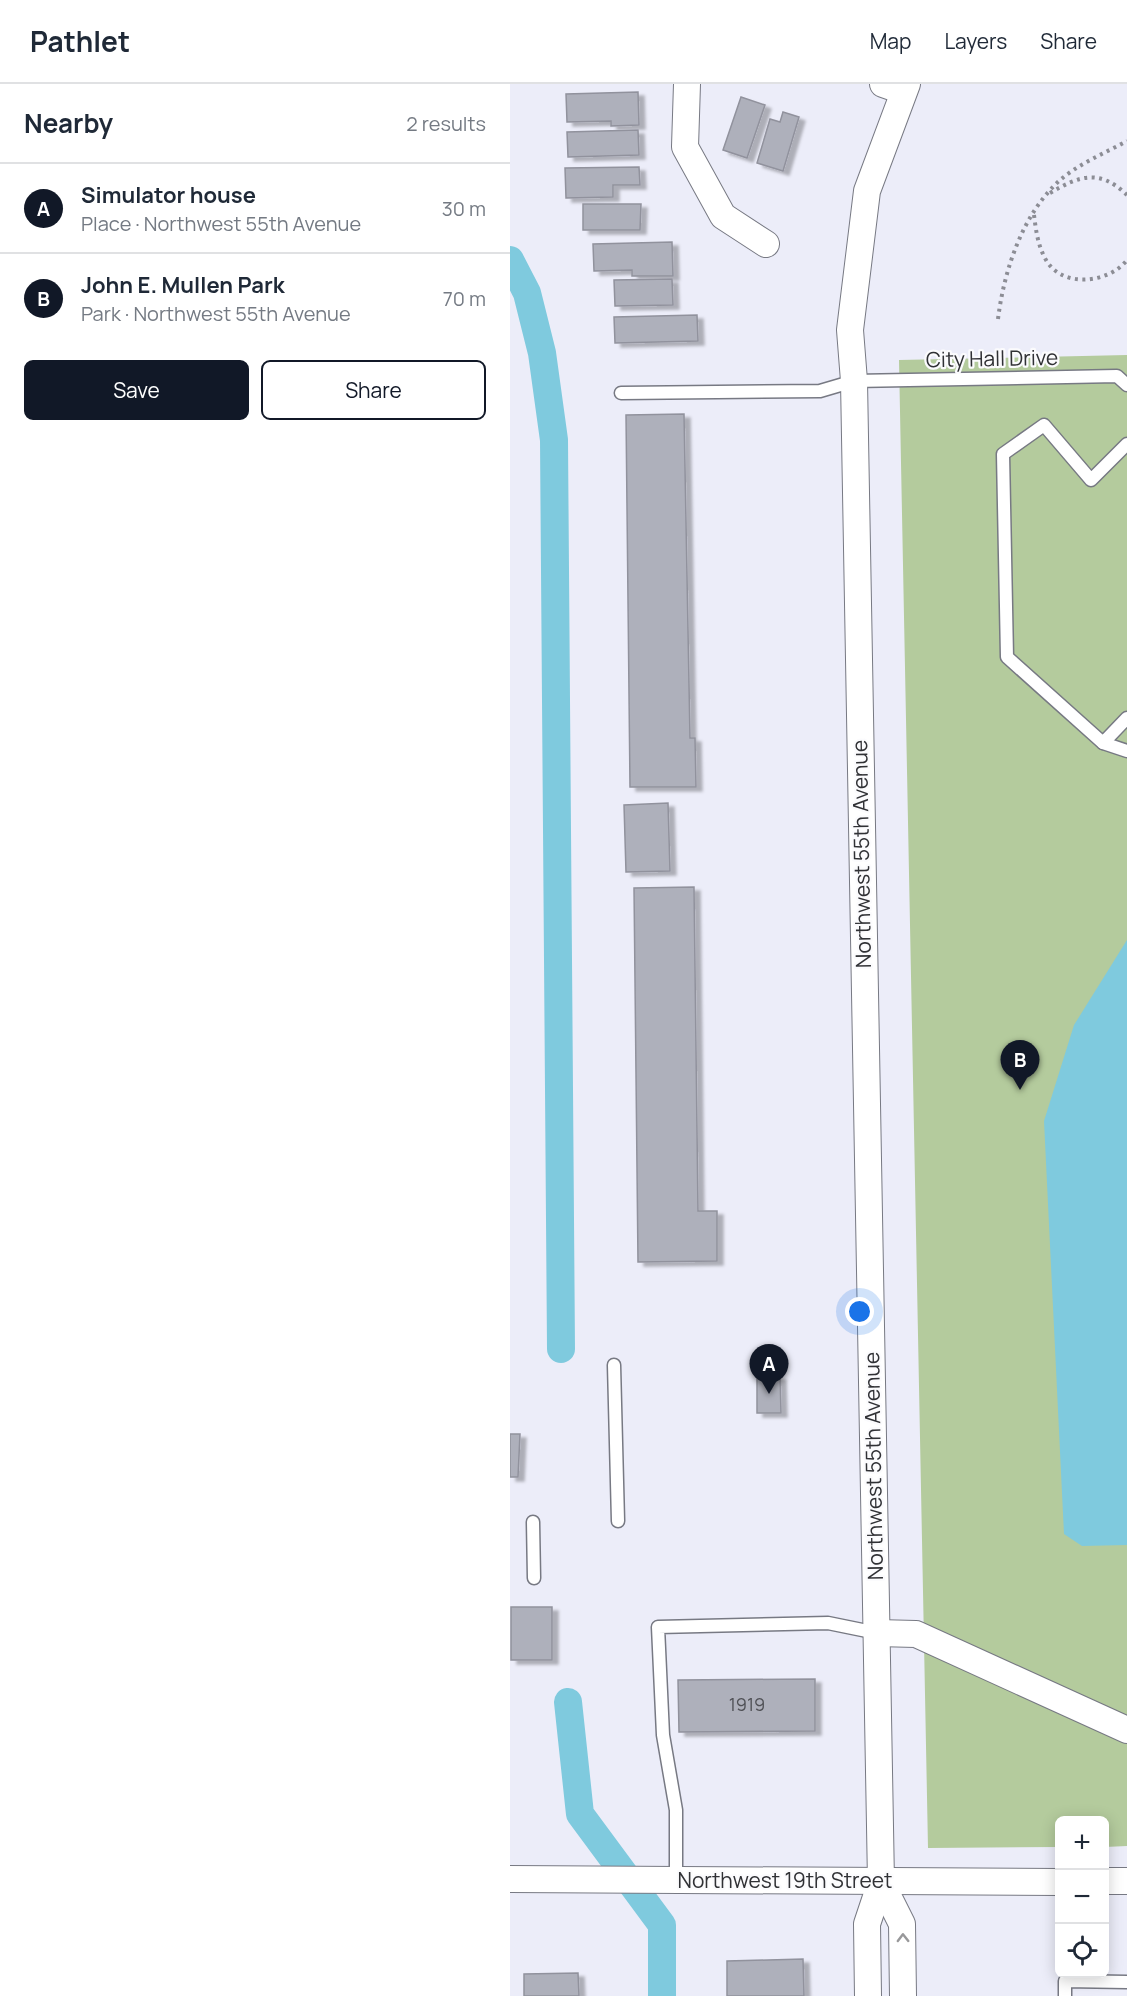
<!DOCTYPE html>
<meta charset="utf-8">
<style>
body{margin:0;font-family:Manrope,sans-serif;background:#f6f6f7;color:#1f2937}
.controls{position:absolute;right:18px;bottom:18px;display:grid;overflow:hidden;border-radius:9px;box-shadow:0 3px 15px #0003}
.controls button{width:54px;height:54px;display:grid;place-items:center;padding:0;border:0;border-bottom:2px solid #e0e1e3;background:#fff;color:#1f2937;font:30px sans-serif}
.you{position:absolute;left:350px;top:1228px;width:21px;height:21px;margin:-15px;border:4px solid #fff;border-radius:50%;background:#1a73e8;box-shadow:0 0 0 9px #1a73e833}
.badge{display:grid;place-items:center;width:39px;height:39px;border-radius:50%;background:#111827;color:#fff;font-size:20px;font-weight:700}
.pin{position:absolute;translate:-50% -50px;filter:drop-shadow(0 2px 3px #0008)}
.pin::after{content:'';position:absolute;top:32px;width:21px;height:18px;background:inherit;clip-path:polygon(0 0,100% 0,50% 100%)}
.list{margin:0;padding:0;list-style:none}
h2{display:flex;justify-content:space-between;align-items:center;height:78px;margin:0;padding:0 24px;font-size:26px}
h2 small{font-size:20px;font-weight:400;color:#747a83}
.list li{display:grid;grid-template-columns:39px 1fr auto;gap:18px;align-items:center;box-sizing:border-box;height:90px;padding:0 24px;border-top:2px solid #e0e1e3}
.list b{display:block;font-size:22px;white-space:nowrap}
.list p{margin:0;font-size:20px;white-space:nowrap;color:#747a83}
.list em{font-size:20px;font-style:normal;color:#747a83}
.actions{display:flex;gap:12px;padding:18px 24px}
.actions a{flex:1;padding:14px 0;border:2px solid #111827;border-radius:9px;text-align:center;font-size:21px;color:#111827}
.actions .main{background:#111827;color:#fff}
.icon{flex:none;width:33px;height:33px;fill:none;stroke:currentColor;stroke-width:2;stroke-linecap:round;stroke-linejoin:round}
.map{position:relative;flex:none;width:617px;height:1912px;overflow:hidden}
header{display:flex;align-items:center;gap:36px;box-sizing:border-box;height:84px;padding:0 30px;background:#fff;border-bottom:2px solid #e0e1e3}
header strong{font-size:28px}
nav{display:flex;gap:33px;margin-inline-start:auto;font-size:21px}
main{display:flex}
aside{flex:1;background:#fff}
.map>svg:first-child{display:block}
.green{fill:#b4cb9d}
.water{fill:#7fcade}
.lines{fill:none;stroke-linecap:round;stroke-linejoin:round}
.canal{stroke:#7fcade;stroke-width:28}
.building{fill:#aeb0bb;stroke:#91929d;stroke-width:1.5;filter:url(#shadow)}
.service-casing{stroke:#777983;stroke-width:15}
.minor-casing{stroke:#777983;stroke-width:28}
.path{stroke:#8c8d95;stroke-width:4;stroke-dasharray:3 4.5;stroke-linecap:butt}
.service{stroke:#fff;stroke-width:12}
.minor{stroke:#fff;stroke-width:26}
.oneway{stroke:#98989a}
.labels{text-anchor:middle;stroke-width:4.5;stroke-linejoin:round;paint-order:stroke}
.number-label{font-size:18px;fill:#505156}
.street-label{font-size:21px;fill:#303135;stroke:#fbfbfd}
</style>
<header>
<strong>Pathlet</strong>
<nav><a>Map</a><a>Layers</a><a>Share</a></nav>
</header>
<main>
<aside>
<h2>Nearby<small>2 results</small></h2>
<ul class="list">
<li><span class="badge">A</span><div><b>Simulator house</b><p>Place · Northwest 55th Avenue</p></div><em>30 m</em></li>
<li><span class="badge">B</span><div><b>John E. Mullen Park</b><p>Park · Northwest 55th Avenue</p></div><em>70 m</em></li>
</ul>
<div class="actions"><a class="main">Save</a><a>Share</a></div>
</aside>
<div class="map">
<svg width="617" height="1912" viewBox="0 0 617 1912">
<defs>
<filter id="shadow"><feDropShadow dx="6" dy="4" stdDeviation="1.5" flood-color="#0004"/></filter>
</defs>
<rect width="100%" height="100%" fill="#ecedf9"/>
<path class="green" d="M617,271v1491l-22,1 -1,-27h-44l-1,27 -131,1 -29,-1488z"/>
<path class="water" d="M617,856v605l-45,1 -18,-12 -20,-413 30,-96z"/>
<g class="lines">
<g class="canal">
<path d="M0,176l17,33 15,60 12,87 7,909"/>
<path d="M58,1618l12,112 82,111v71"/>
</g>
</g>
<g class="building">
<path d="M128,8l1,33 -28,1v-5l-44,1 -1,-28z"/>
<path d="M231,13l24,8 -18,53 -24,-8z"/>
<path d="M273,28l16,5 -16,54 -26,-8 13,-44 10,3z"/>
<path d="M128,46l1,25 -71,2 -1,-25z"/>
<path d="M129,83l1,18h-27v12l-47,1 -1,-30z"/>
<path d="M73,120h58l-1,26h-57z"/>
<path d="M162,158l1,34h-41v-6l-38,1 -1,-27z"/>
<path d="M162,195l1,26 -58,1 -1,-26z"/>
<path d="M187,231l1,26 -83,2 -1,-26z"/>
<path d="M174,330l6,324h5l1,49h-66l-4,-372z"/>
<path d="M158,719l2,68 -44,1 -2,-67z"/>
<path d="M184,803l4,324h19v50l-79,1 -4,-374z"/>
<path d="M247,1292h23l1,37h-24z"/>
<path d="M0,1350h10l-2,43h-8z"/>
<rect x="1" y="1523" width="41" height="53"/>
<path d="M305,1595v52l-136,1 -1,-52z"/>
<path d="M293,1875l1,37h-77v-35z"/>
<path d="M68,1889l1,23h-55v-22z"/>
</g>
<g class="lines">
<g class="service-casing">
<g id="service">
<path d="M111,309l199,-2 34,-10 263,-5 10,9"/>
<path d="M617,360l-36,36 -47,-55 -41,29 4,203 96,86 24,-25"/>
<path d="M593,659l24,8"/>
<path d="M104,1281l4,156"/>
<path d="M23,1438l1,56"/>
<path d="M166,1796v-70l-13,-75 -5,-108 170,-4 49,10"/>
<path d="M555,1912v-15l62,1"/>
</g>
</g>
<g class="minor-casing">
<g id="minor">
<path d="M177,0l-2,63 38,69 43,28"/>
<path d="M373,0l20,7"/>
<path d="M367,1549l39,1 211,96"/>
<path d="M0,1795l550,3"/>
<path d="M594,1797h23"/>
<path d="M371,1798l21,42 1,72"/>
<path d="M358,1912l-1,-72 14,-42 -27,-1501 -4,-51 17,-139 40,-107"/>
</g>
</g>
<g class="path">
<path d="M540,109c29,-17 49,-25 77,2"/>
<path d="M524,131c2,16 4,31 12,45 17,29 63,23 81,0"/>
<path d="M488,235c6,-48 24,-104 61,-138 19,-17 46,-28 68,-40"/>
</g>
<use href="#service" class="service"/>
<use href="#minor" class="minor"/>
</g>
<defs><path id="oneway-chevron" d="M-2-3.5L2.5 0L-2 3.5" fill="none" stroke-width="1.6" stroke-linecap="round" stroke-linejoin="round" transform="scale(1.5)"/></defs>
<use class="oneway" href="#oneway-chevron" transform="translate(393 1854) rotate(-91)"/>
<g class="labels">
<g class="number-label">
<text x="237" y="1627">1919</text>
</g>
<g class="street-label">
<text transform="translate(482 275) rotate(-1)" y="7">City Hall Drive</text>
<text transform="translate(352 770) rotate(-91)" y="7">Northwest 55th Avenue</text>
<text transform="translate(364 1382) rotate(-91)" y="7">Northwest 55th Avenue</text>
<text x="275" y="1804">Northwest 19th Street</text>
</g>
</g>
</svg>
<div class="controls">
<button>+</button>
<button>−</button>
<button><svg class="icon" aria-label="locate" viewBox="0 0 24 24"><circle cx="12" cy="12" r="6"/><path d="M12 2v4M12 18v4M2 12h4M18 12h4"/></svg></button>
</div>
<div class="you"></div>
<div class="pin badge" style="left:259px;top:1310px">A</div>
<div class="pin badge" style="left:510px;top:1006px">B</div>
</div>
</main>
